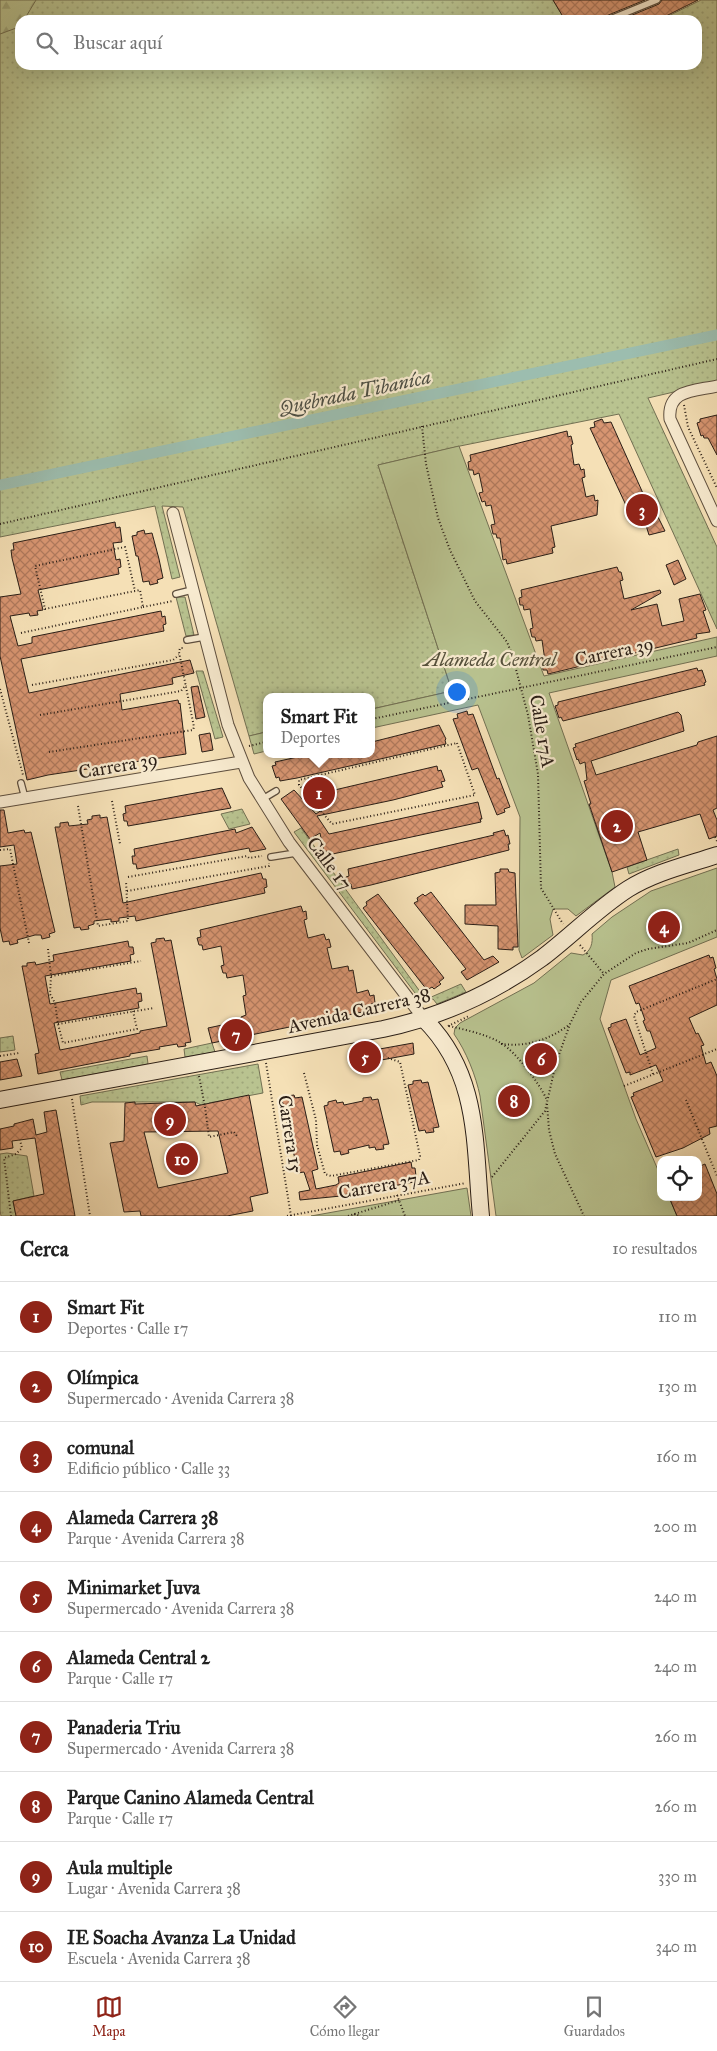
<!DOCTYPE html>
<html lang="es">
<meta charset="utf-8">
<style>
body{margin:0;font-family:"IM FELL Great Primer",serif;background:#f6f6f6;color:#222}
.controls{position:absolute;right:15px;bottom:15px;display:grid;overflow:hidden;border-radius:10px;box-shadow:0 5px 20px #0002}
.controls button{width:45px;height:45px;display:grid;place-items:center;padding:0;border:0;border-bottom:1px solid #e0e0e0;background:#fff;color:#222;font:25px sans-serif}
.you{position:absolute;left:456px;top:691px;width:18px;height:18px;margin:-12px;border:4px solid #fff;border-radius:50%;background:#1a73e8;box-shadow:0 0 0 8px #1a73e833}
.badge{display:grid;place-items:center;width:32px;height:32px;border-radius:50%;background:#8f2418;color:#fff;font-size:16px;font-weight:700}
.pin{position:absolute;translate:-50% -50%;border:2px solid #fff;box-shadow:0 1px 5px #0006}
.popup{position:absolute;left:263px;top:693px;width:112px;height:65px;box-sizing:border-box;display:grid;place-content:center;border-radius:10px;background:#fff;filter:drop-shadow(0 1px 4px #0005);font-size:16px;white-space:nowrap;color:#767676}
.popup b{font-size:19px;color:#222}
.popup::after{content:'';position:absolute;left:50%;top:100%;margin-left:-10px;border:10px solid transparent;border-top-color:#fff}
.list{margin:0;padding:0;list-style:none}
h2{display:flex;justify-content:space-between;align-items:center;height:65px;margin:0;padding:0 20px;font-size:21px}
h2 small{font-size:16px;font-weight:400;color:#767676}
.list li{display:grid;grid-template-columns:32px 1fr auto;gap:15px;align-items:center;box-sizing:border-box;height:70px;padding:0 20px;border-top:1px solid #e0e0e0}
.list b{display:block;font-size:19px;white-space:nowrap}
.list p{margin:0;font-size:16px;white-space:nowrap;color:#767676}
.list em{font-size:16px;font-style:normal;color:#767676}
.icon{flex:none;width:28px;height:28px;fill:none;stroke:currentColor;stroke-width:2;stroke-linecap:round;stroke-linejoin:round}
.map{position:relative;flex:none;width:717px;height:1216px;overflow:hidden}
.search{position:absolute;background:#fff;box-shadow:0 5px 20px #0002;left:15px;right:15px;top:15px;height:55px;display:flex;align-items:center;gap:12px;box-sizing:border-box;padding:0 18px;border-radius:15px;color:#767676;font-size:19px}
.sheet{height:765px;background:#fff}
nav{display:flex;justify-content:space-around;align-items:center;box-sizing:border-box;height:70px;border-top:1px solid #e0e0e0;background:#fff;font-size:14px;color:#767676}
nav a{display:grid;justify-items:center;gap:2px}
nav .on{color:#8f2418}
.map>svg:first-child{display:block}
.grass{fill:url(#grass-dots);stroke:#727053}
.forest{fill:url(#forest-firs);stroke:#727053}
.park{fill:#b9c390;stroke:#727053}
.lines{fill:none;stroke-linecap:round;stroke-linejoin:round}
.canal{stroke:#9cbdaf;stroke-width:11}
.building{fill:url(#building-cross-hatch);stroke:#2a1e16;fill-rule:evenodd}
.lane-casing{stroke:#5d4e3e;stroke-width:8}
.street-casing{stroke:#5d4e3e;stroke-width:13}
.secondary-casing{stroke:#2a1e16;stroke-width:18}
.path{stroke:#2a1e16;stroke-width:2;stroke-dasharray:1 2.5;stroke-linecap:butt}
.lane{stroke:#f8ebd0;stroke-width:5.5}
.street{stroke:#f8ebd0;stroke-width:11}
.secondary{stroke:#f8ebd0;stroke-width:16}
.labels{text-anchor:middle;stroke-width:4.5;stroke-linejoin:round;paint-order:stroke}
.street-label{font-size:19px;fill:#2a1e16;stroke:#f8ebd0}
.park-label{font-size:19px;font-style:italic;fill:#55503b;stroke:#f8ebd0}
.water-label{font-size:20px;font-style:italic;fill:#4c4e44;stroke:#f8ebd0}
</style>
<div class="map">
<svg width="717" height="1216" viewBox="0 0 717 1216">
<defs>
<pattern id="grass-dots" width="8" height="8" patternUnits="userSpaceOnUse" patternTransform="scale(1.25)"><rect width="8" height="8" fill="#b9c390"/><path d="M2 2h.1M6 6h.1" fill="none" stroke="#9fa77b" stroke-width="1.8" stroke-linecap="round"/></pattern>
<pattern id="forest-firs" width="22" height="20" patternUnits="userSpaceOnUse" patternTransform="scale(1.25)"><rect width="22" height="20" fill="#b9c390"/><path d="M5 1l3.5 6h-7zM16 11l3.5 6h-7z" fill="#9fa77b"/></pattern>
<pattern id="building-cross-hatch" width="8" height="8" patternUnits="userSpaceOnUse" patternTransform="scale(1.25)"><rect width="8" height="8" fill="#d79571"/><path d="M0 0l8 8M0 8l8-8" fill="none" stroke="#af795c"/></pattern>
</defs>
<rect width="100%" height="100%" fill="#f5e0b6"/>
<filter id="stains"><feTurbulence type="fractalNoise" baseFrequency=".004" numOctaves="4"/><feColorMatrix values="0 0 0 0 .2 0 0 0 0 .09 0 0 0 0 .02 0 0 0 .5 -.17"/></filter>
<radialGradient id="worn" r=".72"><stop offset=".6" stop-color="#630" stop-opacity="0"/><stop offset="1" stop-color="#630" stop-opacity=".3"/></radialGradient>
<g class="grass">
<path d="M0,0h553l12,20h-545v45h677v-45h-37l41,-20h16v382l-69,16 69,149v82l-98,-215 -159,32 -82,19 74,226 -80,18v-12h-106v35l-17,4 -66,-229 -21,-1 18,71 -8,2 -17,-73 -155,31z"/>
<path d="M176,597h9l9,38 -8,1z"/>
<path d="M196,671h7l20,66 -8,2z"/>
<path d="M242,809l8,15 -21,5 -8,-15z"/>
<path d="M301,828l123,169 5,1 32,-14 5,8 -29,12 -4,-5 -9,2 -6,-4 -124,-165z"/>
<path d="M678,849l1,6 -50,19 -2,-7z"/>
<path d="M13,1036l2,14 -15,2v-14z"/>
<path d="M212,1043l3,9 -30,5 -1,-8z"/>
<path d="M147,1056l1,8 -86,16 -2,-8z"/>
<path d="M258,1064l5,29 -54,10 -4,4 -10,-5h-103l-11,3 -1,-9z"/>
<path d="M7,1153l20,3 7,40 -21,5 3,15h-15l-1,-6v-56z"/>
</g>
<path class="forest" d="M0,0h36l-12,20h-4l-1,7 -19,7z"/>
<g class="park">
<path d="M459,446l85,230 173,-39v19l-168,37 63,179 3,15 -39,29 -8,-7h-15l-3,10 3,16 -31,23 -3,-8 1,-133 -42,-112 -106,23v-19l80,-18 -74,-226z"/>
<path d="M266,732v19l-12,3 -5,-18z"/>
<path d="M717,868v69l-106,43 -11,39 36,100 25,58v20h8l8,19h-181l-16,-120c-4,-20 -14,-45 -26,-62l1,-6 5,-5 74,-40 37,-30 12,2c8,-4 10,-12 9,-21l20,-17 39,-26z"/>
<path d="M467,1188l4,28h-160z"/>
</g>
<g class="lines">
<path class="canal" d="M0,485l717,-150"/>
</g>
<g class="building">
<path d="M553,0h92l-39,16 -3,4h-38z"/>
<path d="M662,0h36l-40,20h-38l39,-16z"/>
<path d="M717,415v40l-9,-17h-4l-1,-3 -2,1 -4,-13 3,-1v-3z"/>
<path d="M602,419l2,4 7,-1 35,78 3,-1 16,32 -16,4 -5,-16 -2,1 -3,-8 -8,4 -41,-88 5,-1 -1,-5z"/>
<path d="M567,431l1,6 3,-1 2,8 -2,1 3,20 5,-1 2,6 3,-1 1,8 -3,1 4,19 8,-2 1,6 3,-1 -1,15 -46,11 4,21 -3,1 1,5 -46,11 -1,-5 -3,1 -3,-22h-3l-1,-4h-3l-2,-9 4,-1 -4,-19 -5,1 -1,-5 -3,1 -3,-9 4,-1 -4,-19 -5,2 -1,-5h-4l-1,-8 3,-1 -1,-6z"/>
<path d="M115,522l1,6 4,-1 2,15 -9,1 3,17 4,-1 1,8 -3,1 1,6 -81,16 5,20 -6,1 1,4 -8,1 -1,-3 -19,3 8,30 14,-3v-6l129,-26 1,6 3,-1 1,8 -3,1 1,6 -143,28 7,30 1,4 161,-33 4,13 -22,5 1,6 -53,10 2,16 56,-10 1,4 1,-1 6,51 -138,21 -21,5 -27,-124v-59l21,-3 -9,-36 -1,-8h3l-1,-7z"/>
<path d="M144,530l1,4 7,-1 7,26 4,19 -6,2 1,3 -8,2 -1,-4 -6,1 -5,-26h-2l-4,-20 5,-1v-3z"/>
<path d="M678,560l8,19 -12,6 -8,-20z"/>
<path d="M617,567l2,5h2l2,8 -3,1 4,18 36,-9 1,3 -30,17 26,-6 5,22 22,-5 -5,-22 21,-5 6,16 -3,1 7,21 -14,2 1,4 -149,36 -1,-4h-4l-1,-8 3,-1 -3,-21 -6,1 -1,-4h-3l-2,-8 3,-1 -3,-19 -6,1 -1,-5h-3l-1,-7 3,-1 -1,-7z"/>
<path d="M697,668l1,3 4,-1 4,12 -2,1 1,2 -142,36 -2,-4 -2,1 -4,-12 3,-1v-3z"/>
<path d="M198,686l7,31 -9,2 -5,-32z"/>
<path d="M467,711l1,4 5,-1 24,65 2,-1 11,29 -6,2 1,3 -8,3 -19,-47 -6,2 -19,-51 5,-1 -1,-4z"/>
<path d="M678,712l3,3 3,16 -93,30 5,14 101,-30 1,-3 19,-6v72l-4,2 4,10v16l-8,3 -9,-25 -62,18 9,28 -35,12 -23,-68h2l-7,-23 3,-1 -2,-18 -5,2 -2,-5 -1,1 -4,-12 3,-1 -1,-3z"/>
<path d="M439,725l7,14 -1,1 1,4 -149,34 -17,3 -1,-4 -3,1 -4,-12 4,-1 -1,-3 36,-8h61v-12z"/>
<path d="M210,733l3,17 -11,2 -3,-17z"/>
<path d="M437,766l1,5 3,-1 4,11 -4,1 2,5 -50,13 -76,16 12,18 149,-32 4,17h-2l1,3 -153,33 -1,-4 -3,1 -4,-19 -10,6 -29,-40 13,-9 22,24 10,-7 -3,-11 3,-1v-3z"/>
<path d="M222,788l9,20 -103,18 -1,-5h-3l-1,-7 3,-1 -1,-7z"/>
<path d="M0,810h4l4,23 16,-3 1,3 6,-1 24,100 -6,2 1,3 -8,2 -1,-4h-6l-18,5 1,3 -8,2 -1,-4 -6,1 -3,-14v-62l17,-2 -3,-19 -14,2z"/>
<path d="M100,815v3l7,-1 16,86 138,-30 2,6h3l1,8 -3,1 1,5 -129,28 -1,-5 -16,2v3l-8,1v-3l-17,2v3l-6,2 1,3 -8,1 -1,-3 -6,1 -19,-101h5v-4l8,-1 1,4 19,-2 -1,-4 5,-1v-3z"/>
<path d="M252,827l14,22 -16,3 -1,-4 -112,21 -1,-5h-3l-1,-8h3l-1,-7 101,-20 1,4z"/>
<path d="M504,830l2,6 2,-1 2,9h-2l1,6 -138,35 -19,4 -1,-5h-4l-1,-7 3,-1 -1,-7 146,-34 -1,-2z"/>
<path d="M500,869h8l1,3 6,1 3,74h-5v3l-15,-1v-23l-33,-2v-19h31l-1,-32 5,-1z"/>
<path d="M431,892l53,68 9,-4 6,6 -32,18 -6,-8 5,-3 -52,-66 4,-2 -1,-3 6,-4 2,2z"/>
<path d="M378,894l66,84 -5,4 2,2 -7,5 -2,-2 -5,3 -64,-82 4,-3 -1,-3z"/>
<path d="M301,906l2,6 3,-1 1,8 -3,1 4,18 16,-4 2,6 3,-1 2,8 -4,1 5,21 16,-3 1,5 4,-1 4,23 11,-3 2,6 4,-1 1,8 -4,1 1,6 -160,33 -4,-15 33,-7v-4l5,-2 -3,-19 3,-1 -3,-20 -16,3 -1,-5h-3l-2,-7 3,-1 -3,-19 -18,4 -1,-5h-3l-2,-7 4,-1 -1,-7z"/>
<path d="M164,938l1,3 6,-1 20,102 -6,1 1,3 -8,1 -1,-3 -18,3 1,2 -30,5v2l-92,18 -3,-20 4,-1 -17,-87h5v-3l8,-1 1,3 18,-4 -1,-6 75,-14 1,6h4l1,7 -4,1 1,6 -86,15 5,28 86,-16 1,6 4,-1 1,8 -4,1 1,6 -85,15 6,27 20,-4 60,-13v-2l27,-5 -16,-83 5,-1v-3z"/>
<path d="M709,955l1,3 3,-1 3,11 -2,1 3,10v26l-28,13 7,16 2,-1 6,12 -3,1 5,18 5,-2 6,14v50l-8,2 1,6 -27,14 -27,9 -25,-60 3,-1 -1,-3 30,-12 -7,-16 -26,10v-3l-4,1 -18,-45 3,-1v-3l15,-5 14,36 16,-7 -6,-17h-3l-4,-10 2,-1 -6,-17 -3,1 -7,-18z"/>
<path d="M413,1043l1,11 -60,11 -2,-11z"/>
<path d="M17,1059l5,17 -22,4v-18z"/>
<path d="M421,1080l1,3 6,-1 11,45 -6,1 1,4 -8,1 -1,-3 -6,1 -11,-46 5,-1v-3z"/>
<path d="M249,1095l19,98 -18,4 3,14 -26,5h-86l-1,-5 -16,1 -14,-69 14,-2 1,-38 10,-1v2l60,-2 1,4zM218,1131l10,42 -70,15 -14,-56z"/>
<path d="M294,1095l1,3 7,-1 16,72 -6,2 4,18 20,-4 3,-2 -1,-6 73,-15 1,6h3l1,8 -3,1 1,5 -73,14 -41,4 -1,-8 11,-2 -6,-18 -6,1 -16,-73 5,-1v-3z"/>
<path d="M371,1097l1,3 6,-1 11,45 -6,1 1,4 -8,1 -1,-3 -6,1v-3l-21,5 1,3 -8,2 -1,-4 -6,1 -10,-46 4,-1v-3l8,-2 1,3 6,-1 1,3 19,-4v-3z"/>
<path d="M56,1110l19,106h-59l-3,-15 31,-7 -9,-56 -23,3 1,7 -13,2v-21l14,-3v-2l19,-5 3,16 11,-3 -3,-20z"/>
<path d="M705,1164l12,30v22h-40l-8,-19h29v-30z"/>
</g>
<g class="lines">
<g class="lane-casing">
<g id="lane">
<path d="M608,20l49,-20"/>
<path d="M176,594l16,-4"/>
<path d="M187,640l17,-3"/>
<path d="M21,783l4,15"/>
<path d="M261,800l15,-9"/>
<path d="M271,857l25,-4"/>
</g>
</g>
<g class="street-casing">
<g id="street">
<path d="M717,386c-22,5 -50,3 -47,33l47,102"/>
<path d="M173,513l55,212 21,53 40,64 135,177"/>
<path d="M0,802l241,-40"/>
</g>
</g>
<g class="secondary-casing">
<g id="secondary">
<path d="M424,1019c56,56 50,124 57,197"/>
<path d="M0,1100l383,-71c57,-12 112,-37 159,-71 29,-22 55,-49 86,-69 27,-17 59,-24 89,-34"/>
</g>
</g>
<g class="path">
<path d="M684,405l4,22 29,61"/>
<path d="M422,426l4,38 12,54 12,32 25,51 32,41 5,12 16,61 10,59 3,114 22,36"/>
<path d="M0,524l717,-165"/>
<path d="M143,607l30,-6"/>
<path d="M21,633l122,-26 -3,-17 -95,19 -10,-43 90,-19 10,44"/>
<path d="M32,685l141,-25 6,-5"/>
<path d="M0,689l23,86"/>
<path d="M40,715l141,-24 5,-6"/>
<path d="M372,719l345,-72"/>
<path d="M457,743l18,52 -143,29 -33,-39v-5z"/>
<path d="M249,746l17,-4"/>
<path d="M49,752l144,-22 1,-3 -15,-75 1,-4h4"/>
<path d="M112,801l8,43"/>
<path d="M78,806l20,120 30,-5 -2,-40"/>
<path d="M715,837l2,4"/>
<path d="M0,850l10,-1 19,94"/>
<path d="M128,877l119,-21 2,2 13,-2"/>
<path d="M127,891l142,-25v-3"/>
<path d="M580,945l24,29"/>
<path d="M48,949l3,27 -1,18 5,9 3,21 5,19 74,-14 -4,-18"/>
<path d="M51,976l90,-15"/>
<path d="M58,1024l96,-16"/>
<path d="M448,1026l21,-10"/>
<path d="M449,1026c17,4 37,8 52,17 16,10 38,40 46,57"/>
<path d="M501,1044c27,3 47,-4 68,-19"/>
<path d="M0,1056l19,-3"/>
<path d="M266,1063l25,153"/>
<path d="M304,1073l12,47 1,25 8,29 6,2 88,-16 1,-4 -20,-94 -12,-4"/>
<path d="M653,1074l-19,-58 2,-4 81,-33"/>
<path d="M199,1076l6,31 4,30 25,-5 3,4"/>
<path d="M624,1086l93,-37"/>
<path d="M72,1099l18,117"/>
<path d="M686,1100l31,76"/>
<path d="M547,1104l2,26 6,24 29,62"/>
<path d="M492,1177l53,-66 11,-48 14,-39 11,-22 23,-28 32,-21 12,-4 40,-6 29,-13"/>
<path d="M397,1195l8,21"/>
<path d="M354,1214l7,2"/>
<path d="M11,1216l-7,-58 12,-4 6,-6 -2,-8"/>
<path d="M287,1216l179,-33"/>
<path d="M348,1216l52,-16"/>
</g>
<use href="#lane" class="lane"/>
<use href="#street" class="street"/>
<use href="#secondary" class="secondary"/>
</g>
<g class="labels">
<g class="street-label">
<text transform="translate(614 651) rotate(-12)" y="7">Carrera 39</text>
<text transform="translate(543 731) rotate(80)" y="7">Calle 17A</text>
<text transform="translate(118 765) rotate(-10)" y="7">Carrera 39</text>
<text transform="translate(330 863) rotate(53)" y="7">Calle 17</text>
<text transform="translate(359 1010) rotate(-13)" y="7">Avenida Carrera 38</text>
<text transform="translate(291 1134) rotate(81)" y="7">Carrera 15</text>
<text transform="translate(384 1184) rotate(-10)" y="7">Carrera 37A</text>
</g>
<g class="park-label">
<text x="490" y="666">Alameda Central</text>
</g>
<g class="water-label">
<text transform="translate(355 392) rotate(-12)" y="7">Quebrada Tibaníca</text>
</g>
</g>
<rect width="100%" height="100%" filter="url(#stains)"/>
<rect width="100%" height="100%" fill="url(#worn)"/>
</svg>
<div class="controls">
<button><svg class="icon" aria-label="locate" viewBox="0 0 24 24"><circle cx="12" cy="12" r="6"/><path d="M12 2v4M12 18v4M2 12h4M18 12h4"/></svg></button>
</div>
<div class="you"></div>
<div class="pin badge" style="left:319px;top:793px">1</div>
<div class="popup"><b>Smart Fit</b>Deportes</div>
<div class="pin badge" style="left:617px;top:826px">2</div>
<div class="pin badge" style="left:642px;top:510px">3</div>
<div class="pin badge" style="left:664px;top:927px">4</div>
<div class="pin badge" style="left:365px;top:1057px">5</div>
<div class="pin badge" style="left:541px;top:1059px">6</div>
<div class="pin badge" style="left:236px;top:1035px">7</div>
<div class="pin badge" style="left:514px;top:1101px">8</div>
<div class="pin badge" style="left:170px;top:1120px">9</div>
<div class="pin badge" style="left:182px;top:1159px">10</div>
<div class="search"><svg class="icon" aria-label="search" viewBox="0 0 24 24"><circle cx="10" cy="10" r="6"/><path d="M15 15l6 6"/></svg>Buscar aquí</div>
</div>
<section class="sheet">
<h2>Cerca<small>10 resultados</small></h2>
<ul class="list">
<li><span class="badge">1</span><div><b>Smart Fit</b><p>Deportes · Calle 17</p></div><em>110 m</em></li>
<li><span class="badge">2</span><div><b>Olímpica</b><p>Supermercado · Avenida Carrera 38</p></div><em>130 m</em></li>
<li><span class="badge">3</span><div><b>comunal</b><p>Edificio público · Calle 33</p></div><em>160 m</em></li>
<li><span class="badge">4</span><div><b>Alameda Carrera 38</b><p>Parque · Avenida Carrera 38</p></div><em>200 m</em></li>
<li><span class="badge">5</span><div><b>Minimarket Juva</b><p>Supermercado · Avenida Carrera 38</p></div><em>240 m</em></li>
<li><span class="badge">6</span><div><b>Alameda Central 2</b><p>Parque · Calle 17</p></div><em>240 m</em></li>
<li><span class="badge">7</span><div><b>Panaderia Triu</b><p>Supermercado · Avenida Carrera 38</p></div><em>260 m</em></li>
<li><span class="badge">8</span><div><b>Parque Canino Alameda Central</b><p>Parque · Calle 17</p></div><em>260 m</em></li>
<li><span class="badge">9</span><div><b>Aula multiple</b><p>Lugar · Avenida Carrera 38</p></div><em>330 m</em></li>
<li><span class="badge">10</span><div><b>IE Soacha Avanza La Unidad</b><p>Escuela · Avenida Carrera 38</p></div><em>340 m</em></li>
</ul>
</section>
<nav>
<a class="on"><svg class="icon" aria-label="map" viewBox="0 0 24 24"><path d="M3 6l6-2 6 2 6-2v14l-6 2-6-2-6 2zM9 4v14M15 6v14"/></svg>Mapa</a>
<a><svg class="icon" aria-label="directions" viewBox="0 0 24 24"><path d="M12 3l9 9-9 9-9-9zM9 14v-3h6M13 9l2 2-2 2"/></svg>Cómo llegar</a>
<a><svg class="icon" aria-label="saved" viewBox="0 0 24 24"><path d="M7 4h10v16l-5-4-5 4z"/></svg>Guardados</a>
</nav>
